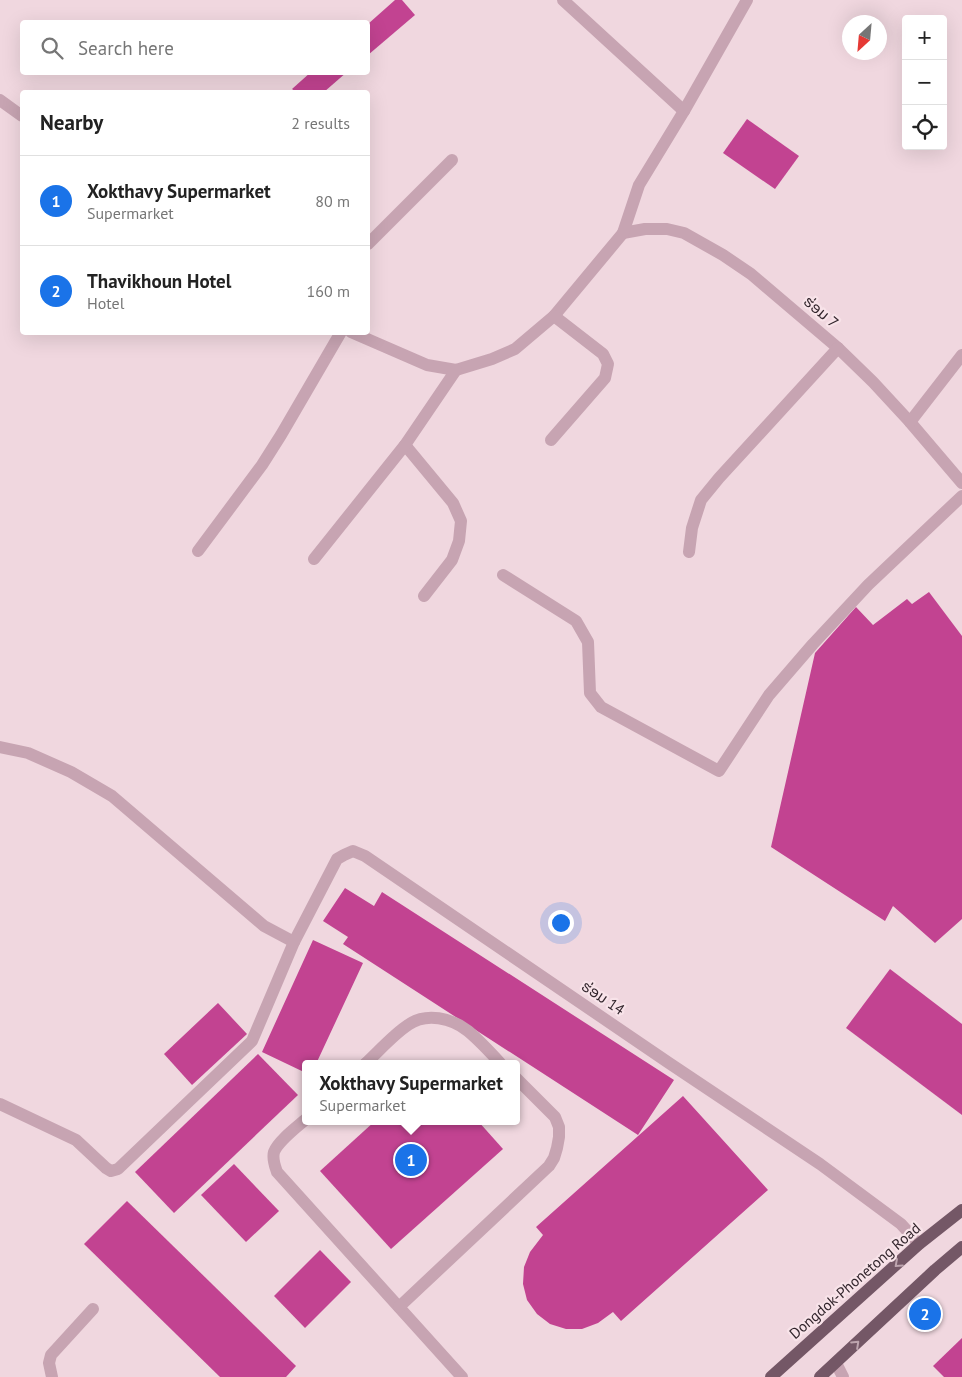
<!DOCTYPE html>
<meta charset="utf-8">
<style>
body{margin:0;font-family:"PT Sans","Noto Sans Lao",sans-serif;background:#f2f2f2;color:#222}
.controls{position:absolute;right:15px;top:15px;display:grid;overflow:hidden;border-radius:5px;box-shadow:0 5px 20px #0002}
.controls button{width:45px;height:45px;display:grid;place-items:center;padding:0;border:0;border-bottom:1px solid #e0e0e0;background:#fff;color:#222;font:25px sans-serif}
.compass{position:absolute;left:842px;top:15px;width:45px;height:45px;border-radius:50%;background:#fff;box-shadow:0 5px 20px #0002;rotate:206deg}
.you{position:absolute;left:560px;top:922px;width:18px;height:18px;margin:-12px;border:4px solid #fff;border-radius:50%;background:#1a73e8;box-shadow:0 0 0 8px #1a73e833}
.badge{display:grid;place-items:center;width:32px;height:32px;border-radius:50%;background:#1a73e8;color:#fff;font-size:16px;font-weight:700}
.pin{position:absolute;translate:-50% -50%;border:2px solid #fff;box-shadow:0 1px 5px #0006}
.popup{position:absolute;left:302px;top:1060px;width:218px;height:65px;box-sizing:border-box;display:grid;place-content:center;border-radius:5px;background:#fff;filter:drop-shadow(0 1px 4px #0005);font-size:16px;white-space:nowrap;color:#767676}
.popup b{font-size:19px;color:#222}
.popup::after{content:'';position:absolute;left:50%;top:100%;margin-left:-10px;border:10px solid transparent;border-top-color:#fff}
.list{margin:0;padding:0;list-style:none}
h2{display:flex;justify-content:space-between;align-items:center;height:65px;margin:0;padding:0 20px;font-size:21px}
h2 small{font-size:16px;font-weight:400;color:#767676}
.list li{display:grid;grid-template-columns:32px 1fr auto;gap:15px;align-items:center;box-sizing:border-box;height:90px;padding:0 20px;border-top:1px solid #e0e0e0}
.list b{display:block;font-size:19px;white-space:nowrap}
.list p{margin:0;font-size:16px;white-space:nowrap;color:#767676}
.list em{font-size:16px;font-style:normal;color:#767676}
.icon{flex:none;width:28px;height:28px;fill:none;stroke:currentColor;stroke-width:2;stroke-linecap:round;stroke-linejoin:round}
.map{position:relative;flex:none;width:962px;height:1377px;overflow:hidden}
.search{position:absolute;background:#fff;box-shadow:0 5px 20px #0002;left:20px;top:20px;width:350px;height:55px;display:flex;align-items:center;gap:12px;box-sizing:border-box;padding:0 18px;border-radius:5px;color:#767676;font-size:19px}
.panel{position:absolute;background:#fff;box-shadow:0 5px 20px #0002;left:20px;top:90px;width:350px;height:245px;border-radius:5px}
.map>svg:first-child{display:block}
.building{fill:#c24391}
.lines{fill:none;stroke-linecap:round;stroke-linejoin:round}
.minor{stroke:#c7a4b2;stroke-width:12}
.major{stroke:#745766;stroke-width:12}
.oneway{stroke:#bda4ae}
.labels{text-anchor:middle;stroke-width:4.5;stroke-linejoin:round;paint-order:stroke}
.street-label{font-size:15px;fill:#32252c;stroke:#f8e3e9}
</style>
<div class="map">
<svg width="962" height="1377" viewBox="0 0 962 1377">
<rect width="100%" height="100%" fill="#f0d7df"/>
<g class="building">
<path d="M395,0h7l13,15 -47,40v-31z"/>
<path d="M311,72h36l-23,20h-28l-4,-3z"/>
<path d="M747,119l52,37 -24,33 -52,-36z"/>
<path d="M929,592l33,44v283l-27,24 -42,-37 -8,15 -114,-74 44,-194 41,-46 17,18 34,-26 5,5z"/>
<path d="M345,888l29,18 8,-14 292,188 -36,55 -295,-191 5,-7 -25,-16z"/>
<path d="M313,940l50,23 -47,101h-10v9l-44,-21z"/>
<path d="M890,969l72,55v91l-116,-87z"/>
<path d="M218,1003l29,31 -55,51 -28,-31z"/>
<path d="M258,1054l40,41 -124,118 -39,-41z"/>
<path d="M683,1096l85,94 -147,131 -8,-9 -15,11 -16,6h-16l-16,-5 -13,-10 -10,-14 -4,-16 1,-17 6,-15 13,-17 -7,-8z"/>
<path d="M375,1121h103l25,28 -112,100 -71,-78z"/>
<path d="M234,1164l45,47 -33,31 -45,-47z"/>
<path d="M127,1201l169,165 -10,11h-66l-136,-133z"/>
<path d="M320,1250l31,32 -46,46 -31,-32z"/>
<path d="M962,1338v39h-18l-11,-11z"/>
</g>
<g class="lines">
<g class="minor">
<path d="M563,0l121,111"/>
<path d="M0,100l22,16"/>
<path d="M623,233l22,-4h22l17,4 39,22 28,19 87,74 35,34 37,40 52,61"/>
<path d="M368,244l84,-84"/>
<path d="M351,332l76,33 29,5 36,-11 23,-10 39,-33 69,-83 16,-48 45,-74 63,-111"/>
<path d="M910,422l52,-67"/>
<path d="M551,440l54,-62 3,-14 -5,-10 -49,-38"/>
<path d="M405,445l48,58 8,18 -2,20 -7,19 -28,36"/>
<path d="M198,551l64,-86 19,-30 60,-103"/>
<path d="M689,552l3,-24 9,-28 18,-22 119,-130"/>
<path d="M314,559l91,-114 51,-75"/>
<path d="M503,575l73,46 12,21 2,51 11,14 118,64 50,-76 44,-51 55,-59 94,-89"/>
<path d="M0,747l28,6 43,19 41,24 152,130 30,16"/>
<path d="M365,1064c13,-12 29,-30 43,-39 18,-13 44,-7 60,6 12,10 23,22 33,33"/>
<path d="M0,1104l76,36 30,28 5,3 7,-2 134,-128 42,-99 43,-83 7,-4 9,-4 12,5 304,207 151,101 81,60 18,20"/>
<path d="M306,1119c-9,8 -28,22 -32,33 -2,7 1,14 3,20l185,205"/>
<path d="M399,1307l150,-141 5,-8 3,-10 2,-11v-10l-4,-10 -39,-39"/>
<path d="M836,1363l7,14"/>
<path d="M52,1377l-3,-14 2,-8 42,-46"/>
</g>
<g class="major">
<path d="M771,1377l148,-133 43,-34"/>
<path d="M820,1377l115,-107 27,-23"/>
</g>
</g>
<defs><path id="oneway-chevron" d="M-2-3.5L2.5 0L-2 3.5" fill="none" stroke-width="1.6" stroke-linecap="round" stroke-linejoin="round" transform="scale(1.25)"/></defs>
<g class="oneway">
<use href="#oneway-chevron" transform="translate(898 1264) rotate(138)"/>
<use href="#oneway-chevron" transform="translate(856 1344) rotate(-43)"/>
</g>
<g class="labels">
<g class="street-label">
<text transform="translate(821 312) rotate(40)" y="5">ຮ່ອມ 7</text>
<text transform="translate(603 998) rotate(34)" y="5">ຮ່ອມ 14</text>
<text transform="translate(855 1281) rotate(-41)" y="5">Dongdok-Phonetong Road</text>
</g>
</g>
</svg>
<div class="controls">
<button>+</button>
<button>−</button>
<button><svg class="icon" aria-label="locate" viewBox="0 0 24 24"><circle cx="12" cy="12" r="6"/><path d="M12 2v4M12 18v4M2 12h4M18 12h4"/></svg></button>
</div>
<svg class="compass" viewBox="-18 -18 36 36"><path d="M0-13l5 13h-10z" fill="#e53935"/><path d="M0 13l5-13h-10z" fill="#767676"/></svg>
<div class="you"></div>
<div class="pin badge" style="left:411px;top:1160px">1</div>
<div class="popup"><b>Xokthavy Supermarket</b>Supermarket</div>
<div class="pin badge" style="left:925px;top:1314px">2</div>
<div class="search"><svg class="icon" aria-label="search" viewBox="0 0 24 24"><circle cx="10" cy="10" r="6"/><path d="M15 15l6 6"/></svg>Search here</div>
<section class="panel">
<h2>Nearby<small>2 results</small></h2>
<ul class="list">
<li><span class="badge">1</span><div><b>Xokthavy Supermarket</b><p>Supermarket</p></div><em>80 m</em></li>
<li><span class="badge">2</span><div><b>Thavikhoun Hotel</b><p>Hotel</p></div><em>160 m</em></li>
</ul>
</section>
</div>
